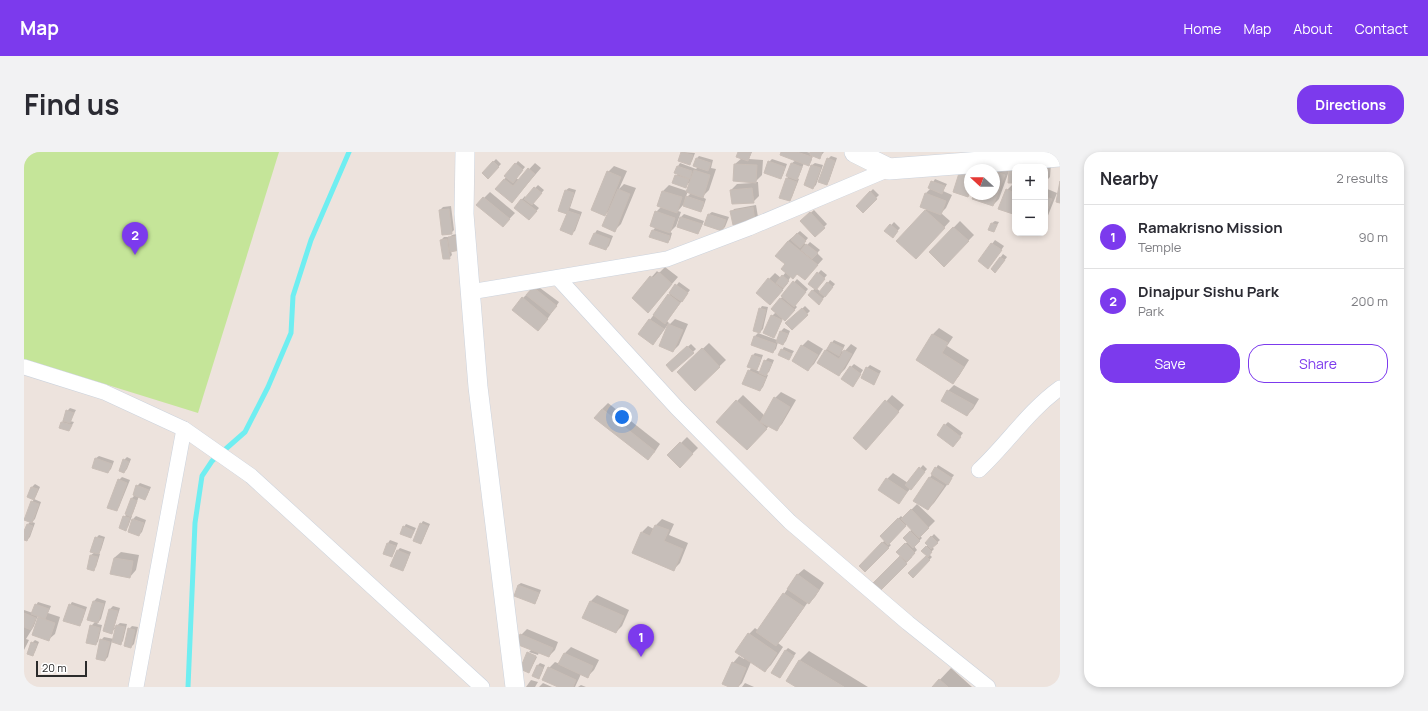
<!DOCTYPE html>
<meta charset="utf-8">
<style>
body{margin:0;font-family:Manrope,sans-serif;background:#f2f2f3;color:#2b2b33}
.controls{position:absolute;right:12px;top:12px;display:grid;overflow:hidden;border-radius:8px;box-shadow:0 2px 6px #0003}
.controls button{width:36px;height:36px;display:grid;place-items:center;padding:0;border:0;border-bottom:1px solid #e1e1e2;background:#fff;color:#2b2b33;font:20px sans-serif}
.compass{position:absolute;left:940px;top:12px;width:36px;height:36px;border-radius:50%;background:#fff;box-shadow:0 2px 6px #0003;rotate:291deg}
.scale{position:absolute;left:12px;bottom:10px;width:51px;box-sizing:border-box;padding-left:4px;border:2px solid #2b2b2b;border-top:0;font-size:11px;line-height:14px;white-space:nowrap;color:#2b2b2b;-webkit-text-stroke:3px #fff;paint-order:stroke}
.you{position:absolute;left:598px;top:265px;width:14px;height:14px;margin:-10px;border:3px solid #fff;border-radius:50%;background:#1a73e8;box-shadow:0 0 0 6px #1a73e833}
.badge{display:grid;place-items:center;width:26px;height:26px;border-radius:50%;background:#7c3aed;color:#fff;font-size:13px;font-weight:700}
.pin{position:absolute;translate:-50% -33px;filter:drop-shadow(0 1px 2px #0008)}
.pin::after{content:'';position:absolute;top:21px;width:14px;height:12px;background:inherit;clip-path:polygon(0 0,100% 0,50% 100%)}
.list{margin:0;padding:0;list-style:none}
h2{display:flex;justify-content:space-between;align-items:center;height:52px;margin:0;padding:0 16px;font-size:17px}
h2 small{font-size:13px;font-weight:400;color:#7c7c81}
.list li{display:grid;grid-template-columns:26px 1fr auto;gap:12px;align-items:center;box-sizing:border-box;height:64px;padding:0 16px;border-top:1px solid #e1e1e2}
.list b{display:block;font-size:15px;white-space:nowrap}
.list p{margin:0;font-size:13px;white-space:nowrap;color:#7c7c81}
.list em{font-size:13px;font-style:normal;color:#7c7c81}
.actions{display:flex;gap:8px;padding:12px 16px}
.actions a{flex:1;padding:9px 0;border:1px solid #7c3aed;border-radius:16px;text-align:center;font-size:14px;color:#7c3aed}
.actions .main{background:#7c3aed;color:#fff}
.map{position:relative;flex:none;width:1036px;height:535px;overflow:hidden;border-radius:16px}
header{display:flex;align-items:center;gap:24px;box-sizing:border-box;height:56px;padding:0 20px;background:#7c3aed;color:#fff}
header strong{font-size:19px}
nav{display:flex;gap:22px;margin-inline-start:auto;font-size:14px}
.intro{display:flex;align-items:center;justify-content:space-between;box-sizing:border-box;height:96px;padding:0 24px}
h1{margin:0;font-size:28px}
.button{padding:10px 18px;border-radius:16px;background:#7c3aed;color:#fff;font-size:14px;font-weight:700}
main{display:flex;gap:24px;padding:0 24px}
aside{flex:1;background:#fff;border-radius:16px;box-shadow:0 2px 6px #0003}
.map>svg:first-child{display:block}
.green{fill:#c5e599}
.shadow{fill:#0003;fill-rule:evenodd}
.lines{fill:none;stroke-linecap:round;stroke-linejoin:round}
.stream{stroke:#6feef1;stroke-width:5}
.building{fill:#c6beb9;stroke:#c9beb7}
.minor-casing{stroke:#ccd3dd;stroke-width:16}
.tertiary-casing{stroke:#ccd3dd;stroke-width:20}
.secondary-casing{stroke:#ccd3dd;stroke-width:22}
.minor{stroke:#fff;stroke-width:15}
.tertiary{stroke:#fff;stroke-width:19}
.secondary{stroke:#fff;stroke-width:21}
</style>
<header>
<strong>Map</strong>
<nav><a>Home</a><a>Map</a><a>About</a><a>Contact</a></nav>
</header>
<div class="intro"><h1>Find us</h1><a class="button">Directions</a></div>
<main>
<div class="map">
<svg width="1036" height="535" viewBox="0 0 1036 535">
<rect width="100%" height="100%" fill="#ede3dd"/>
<path class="green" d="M0,0h255l-81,261 -174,-54z"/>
<g class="shadow">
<path d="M658,0l13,1 -3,8 -2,3 -11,-4z"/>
<path d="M715,0h13l-3,7 14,1 -1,15 -7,7h3l1,14 -6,6 -22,-12 6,-6 15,-1 -17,-19 7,-6z"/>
<path d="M758,0h25l4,1 1,-1h12l-4,5 -7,-2 -2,7 -3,2 -4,-1 -5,13 -2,2 2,1 -7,18 -2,3 -9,-3 6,-19 2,-2 -1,-1 4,-12 4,-3z"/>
<path d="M675,4l14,4 -2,8 5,1 -7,21 -7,7 4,2 -3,9 -2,3 -18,-6 -5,6 3,1 -5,14 -6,6 2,1 -2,7 -3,2 -14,-12 3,-3v-15l6,-6 -3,-1 4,-14 6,-6 18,6 3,-9 -4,4 -12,-4 4,-9h-2l2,-7 2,-3 16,6 2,-2 -1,-9zM664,39l3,2 -6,6z"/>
<path d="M807,4l6,2 -8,23 -3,3 2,-25z"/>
<path d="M472,7l5,5 -13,14 -5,-5z"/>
<path d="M748,7l15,5 -4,11 -2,3 -12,-16z"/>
<path d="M494,9l7,6 -9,11 3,2 16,-17 6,5 -23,27 -21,-6z"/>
<path d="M967,10l19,7 6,-6 35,1 -1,13 -5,5v-15h-30v15h-6v-11l-10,28 -6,6 -19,-7 1,-4h19v-24h-10z"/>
<path d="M791,11l8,2 -7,20 -3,3 -8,-3 7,-20z"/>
<path d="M590,14l13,5 -8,18 5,-5 12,4 -15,36 -6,6 -5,-20 -5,5 3,-43z"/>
<path d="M911,27l12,5 -4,7 9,4 -6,13 -5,5 9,8 -28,31 -25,-11 30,-32 -1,-16 5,-5 -1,-1z"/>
<path d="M989,32l2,1v26l-3,2 -5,-23z"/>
<path d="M514,33l6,5 -11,13 6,5 -7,8 -17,-9 10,-11 1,2z"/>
<path d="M545,36l7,2 -6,18 12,4 -7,19 -3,2 -4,-20 -2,-23z"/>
<path d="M1021,36l12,5 -10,25 -2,2z"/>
<path d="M849,37l6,6 -16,16 -6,-5z"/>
<path d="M466,40l25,21 -12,13 -19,-28z"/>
<path d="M732,53l2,12 -3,3 -23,-8 2,-3z"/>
<path d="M427,54l3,24 -3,3 -11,-23 3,-3z"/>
<path d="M790,58l13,14 -12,12 -14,-15z"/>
<path d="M688,60l17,5 -4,10 -3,3 -13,-16z"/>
<path d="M660,62l20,7 -4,9 -3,3 -19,-6 3,-10z"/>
<path d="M936,69l14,14 -30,31 -14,-14z"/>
<path d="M971,69l4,1 -5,9 -2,-8z"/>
<path d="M870,70l6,6 -5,6 -9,-3z"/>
<path d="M573,78l16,6 -4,10 -3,3 -15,-6 4,-10z"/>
<path d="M776,79l8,7 -4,5 3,2 3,-3 10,8 -3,3 6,6 -18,20 -7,-6 -7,3 -4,7h1l-12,15 -7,-19 6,-6 6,5 5,-6 1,-8 -10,-9 11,-14z"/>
<path d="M437,81l-10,18 1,4 -3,3 -8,-18 3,-3h6l2,-2z"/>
<path d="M971,88l9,6 -13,19 -12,-4z"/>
<path d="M979,102l4,3 -9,12h-6z"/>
<path d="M641,115l13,10 -24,28 -21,-7 24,-27 2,2z"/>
<path d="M797,118l6,5 -11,13 5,4 9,-12 5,4 -13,16 -13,-5 6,-7 -6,-5z"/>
<path d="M773,127l11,10 -13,16 2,2 -9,10 -5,1 -7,16 -3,3 -1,-21 4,-4 -4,-3z"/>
<path d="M655,130l11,8 -23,31 3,3 5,-5 13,5 -9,21 -6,6 -13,-5 10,-23h-1l-10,14 -6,6 -14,-9z"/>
<path d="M512,133l23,17 -15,22 -21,-26z"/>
<path d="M738,154l6,1 -5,22 -3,3v-23z"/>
<path d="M781,154l5,5 -18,18 -5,-6z"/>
<path d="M760,176l6,3 -4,10 -3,3 -5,-2 -2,7 -3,3 -21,-7 3,-9 3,-3 19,7 4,-9z"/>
<path d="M915,176l14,9 -6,9 22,14 -10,16 -6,7 -36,-23 16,-26z"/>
<path d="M784,188l15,9 -9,15 -6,6 -6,-24z"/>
<path d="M810,188l11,5 -3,6 2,1 7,-8 6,4 -12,21 -6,6 -14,-24z"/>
<path d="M685,191l17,17 -31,30 -17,-18z"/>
<path d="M667,192l5,5 -3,3 -23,10z"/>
<path d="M760,195l10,4 -5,8 -7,-9z"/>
<path d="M731,201l8,2 -4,11 -3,4 4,2 5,-11 3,-3 6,2 -5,12 -3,2 2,1 -5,12 -3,3 -11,-19 3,-4 1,-12z"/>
<path d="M830,212l9,6 -8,13 -4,-16z"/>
<path d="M846,213l11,6 -7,13 -7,-16z"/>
<path d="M930,233l25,14 -6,10 -6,6 -25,-14 6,-10z"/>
<path d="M757,240l15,8 -14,24 -6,6 -7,-4 -16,17 -16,-42 6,-6 22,21 10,-18z"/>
<path d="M868,243l12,10 -32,37 -18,-4z"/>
<path d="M584,251l52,41 -6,9 -52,-44z"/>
<path d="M46,256l6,2 -6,11 4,1 -5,8 -9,-3 7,-16z"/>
<path d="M924,270l15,11 -7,9 -11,-17z"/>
<path d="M663,285l11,11 -18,18 -11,-11z"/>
<path d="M75,304l15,5 -3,8 -3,3 -15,-5 3,-9z"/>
<path d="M103,305l4,2 -4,10 -3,3v-12z"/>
<path d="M899,313l4,4 -28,33 -12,-23 6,-6 15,10z"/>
<path d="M914,313l16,10 -20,28 -6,6 -13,-8z"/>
<path d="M98,325l8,3 -11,27 -3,3 3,-30z"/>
<path d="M116,331l11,4 -4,9 -2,2 -6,-2 -6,17 -2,2 1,1 -4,11 -3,2 -1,-12 3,-3 4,-15 4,-4 2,-9z"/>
<path d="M11,332l5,3 -4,9 -3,3 -5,-3 4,-9z"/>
<path d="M10,347l7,3 -6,17 -3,3 3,1 -5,14 -3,3 -3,-1v-6l4,-9 3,-3 1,-19z"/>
<path d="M893,352l18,17 -15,15 2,2 -8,8 3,4 -6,6 1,1 -31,32 -6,-6 27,-27 -4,-4 10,-11 -4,-3 8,-9 -5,-5 -19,19 3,2 -26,26 -5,-5 25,-26 -4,-4 20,-20 2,2z"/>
<path d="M112,364l10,4 -4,12 -3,3 -10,-4 4,-12z"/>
<path d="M638,367l12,5 -5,11 19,8 -8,20 -6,6 -32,-37 6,-6 6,3 2,-4z"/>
<path d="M399,369l7,3 -7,16 -2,3v-19z"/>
<path d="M382,372l10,4 -3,6 -3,3 -6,-10z"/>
<path d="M910,382l6,6 -8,7 2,2 -5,5 3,3 -19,20 -3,-4 17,-18 -5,-4 6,-6 -2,-2z"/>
<path d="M75,383l6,2 -4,13 -3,4h2l-4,13 -3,2 -5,-1 3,-13 4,-3 1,-14z"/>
<path d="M366,388l8,3 -4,10 -3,3 -7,-2 4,-11z"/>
<path d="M376,396l11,4 -6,15 -3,3 -4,-20z"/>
<path d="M97,400l18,3 -3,15 -6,7 -16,-19z"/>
<path d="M780,417l20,14 -9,14 -6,6 -1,-1 -26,37 -4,4 5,4 -12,18 -6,6 -14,-9 -9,21 -4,4h-7l2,-24 6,-7 5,3 5,-25 6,-6 4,3 38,-56z"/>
<path d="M497,431l20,7 -4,10 -3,3 -16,-18z"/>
<path d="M573,443l32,15 -7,16 -6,6 -32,-14 7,-17z"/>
<path d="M73,446l9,3 -5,18 -4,5 5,1 -4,17 -3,2 -4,-18 5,-5 -7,-2 5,-18z"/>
<path d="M14,450l13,4 -3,7 12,4 -5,17 -7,6 -9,-22 2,-2 -3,-1 -4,11 -8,13 3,1 -5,10v-40l9,3 3,-8z"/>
<path d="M48,450l15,5 -5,15 -3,3 -9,-20z"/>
<path d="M89,454l7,2 -6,20 6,-5 7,1 -4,17 -2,2 -9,-2 -4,16 -3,3 -4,-20 3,-3 10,2 3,-12 -6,5 -1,-23z"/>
<path d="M108,474l6,1 -4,17 -3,3 -2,-18z"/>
<path d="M503,477l31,13 -3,8 -6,6 -10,-4 -1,3 -9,-3 3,-3 -11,-14z"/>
<path d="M11,488l4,2 -4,10 -3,3v-12z"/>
<path d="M547,495l28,13 -5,10 -6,6 -7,-2 -6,13h-14l-12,-19 6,-6 5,2 5,-11z"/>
<path d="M764,496l8,5 -16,24 5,-26z"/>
<path d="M785,499l59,36h-70l-10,-6 12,-21z"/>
<path d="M504,501l9,4 -6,12 -2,3z"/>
<path d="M516,511l5,2 -4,10 -3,3 -1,-12z"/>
<path d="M927,516l21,19h-39z"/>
<path d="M507,528l7,2 -3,5h-9z"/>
<path d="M519,531l9,4h-13z"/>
<path d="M721,531l9,4h-12z"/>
<path d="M557,533l5,2h-8z"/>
</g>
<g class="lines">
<path class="stream" d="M164,535l7,-164 7,-47 10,-15 33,-29 23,-45 23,-54 2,-37 18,-56 38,-88"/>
</g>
<g class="building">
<path d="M657,0l12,3 -3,10 -12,-4z"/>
<path d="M714,0h13l-3,9 -12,-4z"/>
<path d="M757,0h16l15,5 -3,9 -29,-11z"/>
<path d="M786,0h12l-2,7 -10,-4z"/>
<path d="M672,6l15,5 -3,8 -15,-5z"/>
<path d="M803,6l8,3 -8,24 -9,-3z"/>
<path d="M469,9l6,6 -11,12 -6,-6z"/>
<path d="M744,9l17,6 -4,12 -17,-6z"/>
<path d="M491,11l8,7 -10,13 -9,-7z"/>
<path d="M767,11l11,4 -5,13 -11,-4z"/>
<path d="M710,12l23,1 -1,18 -23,-2z"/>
<path d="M787,13l10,3 -8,21 -9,-4z"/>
<path d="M653,14l15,5 -2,8 -16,-6z"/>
<path d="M937,15l9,4v21l-2,5 -15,-5z"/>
<path d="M504,16l7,6 -23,29 -17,-14 9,-10 9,7z"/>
<path d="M985,17h6v14h-7z"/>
<path d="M670,18l16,5 -7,23 -17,-6z"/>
<path d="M583,19l14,6 -16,39 -14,-6z"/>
<path d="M970,19l11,4 -12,31 -21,-7 2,-5h20z"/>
<path d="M651,23l14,4 -3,9 -14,-5z"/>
<path d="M762,26l11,4 -7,19 -11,-3z"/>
<path d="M907,29l14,5 -3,8 -14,-6z"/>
<path d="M1036,29v22l-4,-1z"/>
<path d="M510,35l8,6 -10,12 -8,-6z"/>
<path d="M728,36l2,15 -22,1 -2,-14z"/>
<path d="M594,37l12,5 -15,38 -13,-6z"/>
<path d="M982,37l9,4v15l-2,6 -15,-5z"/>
<path d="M541,38l9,3 -7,21 -9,-3z"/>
<path d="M638,39l20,6 -5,16 -20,-7z"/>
<path d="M846,39l7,8 -14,14 -7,-7z"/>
<path d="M901,41l21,8 -5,14 -21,-8z"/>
<path d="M662,44l18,6 -3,10 -18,-6z"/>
<path d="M459,45l27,22 -7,8 -27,-22z"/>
<path d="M1021,45l7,2 -7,17z"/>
<path d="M497,47l16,12 -8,9 -15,-12z"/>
<path d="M729,55l2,14 -22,4 -3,-14z"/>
<path d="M425,57l3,25 -10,1 -3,-25z"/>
<path d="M901,58l20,18 -29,31 -20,-18z"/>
<path d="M544,59l12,4 -8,20 -12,-5z"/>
<path d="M631,59l20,7 -5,15 -20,-7z"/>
<path d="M786,60l15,16 -10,9 -15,-16z"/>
<path d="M684,62l18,6 -4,11 -18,-6z"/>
<path d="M656,65l22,7 -4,10 -21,-7z"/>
<path d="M967,71l6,2 -3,7 -6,-2z"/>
<path d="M866,72l8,7 -5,7 -9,-7z"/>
<path d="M929,75l16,14 -25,26 -15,-15z"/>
<path d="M628,78l18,6 -2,7 -19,-6z"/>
<path d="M570,81l16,6 -4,11 -17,-6z"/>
<path d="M773,81l9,8 -6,7 -9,-8z"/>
<path d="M434,84l2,14 -10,2 -2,-15z"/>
<path d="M423,87l3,20h-7l-3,-19z"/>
<path d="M764,89l30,24 -13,15 -8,-6 -4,5 -12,-10 4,-5 -10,-8z"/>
<path d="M967,91l11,7 -14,19 -10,-8z"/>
<path d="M782,92l12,9 -6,6 -11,-9z"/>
<path d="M976,105l5,3 -10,13 -4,-4z"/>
<path d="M635,120l13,12 -24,29 -16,-15 18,-22 3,2z"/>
<path d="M793,120l8,7 -9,11 -8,-6z"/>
<path d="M758,123l7,6 -6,7 -7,-5z"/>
<path d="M744,126l15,12 -13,15 -14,-12z"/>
<path d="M769,129l13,11 -12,15 -13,-11z"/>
<path d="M803,130l6,5 -8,10 -6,-5z"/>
<path d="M651,132l13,9 -6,9 -13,-9z"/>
<path d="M509,135l24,19 -7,8 -24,-19z"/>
<path d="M788,138l11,9 -4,6 -11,-10z"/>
<path d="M644,142l12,9 -15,21 -12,-9z"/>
<path d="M498,145l26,22 -10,12 -26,-21z"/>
<path d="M756,146l15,12 -10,11 -14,-12z"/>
<path d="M735,156l7,2 -6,23 -7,-2z"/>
<path d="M778,156l6,7 -16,15 -7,-7z"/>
<path d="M747,163l11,5 -8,18 -11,-5z"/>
<path d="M625,167l15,10 -11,16 -15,-11z"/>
<path d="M644,172l15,6 -10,22 -14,-6z"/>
<path d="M756,179l8,3 -5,11 -7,-3z"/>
<path d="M908,182l16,9 -6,10 22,14 -11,17 -37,-24z"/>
<path d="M730,184l22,8 -3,9 -22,-8z"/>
<path d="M807,190l12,6 -4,8 -12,-7z"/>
<path d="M777,193l17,10 -10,16 -16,-10z"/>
<path d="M663,194l7,7 -22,19 -6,-7z"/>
<path d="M678,196l18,19 -25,24 -18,-19z"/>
<path d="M757,197l11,5 -3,6 -11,-5z"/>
<path d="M801,198l14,9 5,-9 8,4 -13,22 -22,-13z"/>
<path d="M728,203l9,3 -4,12 -10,-3z"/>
<path d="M740,208l8,3 -6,13 -7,-3z"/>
<path d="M826,214l11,8 -8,13 -12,-8z"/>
<path d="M842,215l13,7 -5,11 -13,-7z"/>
<path d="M724,218l18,8 -6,13 -18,-7z"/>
<path d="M923,238l27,15 -7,11 -26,-15z"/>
<path d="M750,245l16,10 -13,24 -17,-9z"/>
<path d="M712,248l31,29 -20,21 -31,-28z"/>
<path d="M861,248l14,12 -33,38 -13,-12z"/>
<path d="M578,257l53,42 -7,9 -54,-42z"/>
<path d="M42,258l8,3 -4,10 -7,-2z"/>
<path d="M37,270l11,3 -3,6 -10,-3z"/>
<path d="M920,272l17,13 -8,10 -16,-12z"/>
<path d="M656,290l13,12 -13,14 -13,-13z"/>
<path d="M71,306l17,6 -4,9 -16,-5z"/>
<path d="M99,307l6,3 -5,11 -5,-2z"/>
<path d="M895,315l6,5 -14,18 -6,-5z"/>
<path d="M911,315l17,11 -4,7 -17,-11z"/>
<path d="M905,325l15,9 -16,24 -15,-9z"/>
<path d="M862,326l21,14 -8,12 -21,-14z"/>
<path d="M94,327l9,4 -10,28 -10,-3z"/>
<path d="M112,333l13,5 -4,10 -12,-5z"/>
<path d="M7,335l7,2 -4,11 -7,-3z"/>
<path d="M107,346l6,3 -6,16 -6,-3z"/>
<path d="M7,349l8,3 -7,19 -8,-3z"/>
<path d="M887,357l18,19 -10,10 -18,-19z"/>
<path d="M99,364l7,2 -4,13 -7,-3z"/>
<path d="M874,366l8,8 -18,19 -8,-9z"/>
<path d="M108,367l12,4 -5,13 -11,-4z"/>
<path d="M396,371l8,3 -7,18 -8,-3z"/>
<path d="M3,372l6,2 -6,15 -3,-1v-9z"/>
<path d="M631,373l14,5 -5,11 19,8 -9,22 -42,-18 9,-21 9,4z"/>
<path d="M379,374l11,5 -3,7 -11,-4z"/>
<path d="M886,379l10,10 -7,7 -10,-10z"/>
<path d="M907,384l7,7 -7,6 -6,-6z"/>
<path d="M71,385l8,2 -4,15 -9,-2z"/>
<path d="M858,390l7,6 -24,24 -6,-6z"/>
<path d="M363,391l9,3 -4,11 -9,-3z"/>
<path d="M881,391l10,10 -8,9 -11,-10z"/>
<path d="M902,394l6,6 -4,5 -7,-6z"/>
<path d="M373,398l12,5 -6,16 -13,-5z"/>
<path d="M66,403l8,2 -4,14 -7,-2z"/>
<path d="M876,404l7,8 -26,26 -8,-7z"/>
<path d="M902,404l4,4 -17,18 -5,-5z"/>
<path d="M90,406l19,3 -3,17 -20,-4z"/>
<path d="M773,422l22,16 -10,14 -22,-15z"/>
<path d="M494,433l21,8 -4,11 -21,-8z"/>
<path d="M759,441l21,14 -28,39 -20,-14z"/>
<path d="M69,449l11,3 -6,19 -11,-3z"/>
<path d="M566,449l34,15 -8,17 -34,-15z"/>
<path d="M11,452l14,5 -4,10 -14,-5z"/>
<path d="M45,452l16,6 -5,16 -17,-5z"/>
<path d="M85,457l9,2 -6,23 -9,-3z"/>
<path d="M0,461l12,5 -5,12 -7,-3z"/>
<path d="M14,465l17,6 -6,18 -17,-6z"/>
<path d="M66,473l10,3 -4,17 -10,-2z"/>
<path d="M92,473l9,2 -4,18 -9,-3z"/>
<path d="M104,476l7,2 -4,18 -7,-2z"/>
<path d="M724,481l29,20 -12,19 -30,-20z"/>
<path d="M496,482l33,14 -4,9 -33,-13z"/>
<path d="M76,487l10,3 -5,19 -9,-2z"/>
<path d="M7,490l6,2 -4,12 -6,-2z"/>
<path d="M761,498l9,6 -14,22 -9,-5z"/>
<path d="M503,500l9,4 -7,17 -9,-4z"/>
<path d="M540,501l29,13 -5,12 -30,-14z"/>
<path d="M775,508l45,27h-48l-10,-6z"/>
<path d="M708,510l14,6 -8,19h-9l-7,-3z"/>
<path d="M513,513l6,3 -4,11 -7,-3z"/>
<path d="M524,515l28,13 -3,7h-15l-16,-7z"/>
<path d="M915,527l9,8h-16z"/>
</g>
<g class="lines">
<g class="minor-casing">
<g id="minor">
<path d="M534,126l119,130 113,114 118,101 80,64"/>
<path d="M446,140l197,-33 82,-31 140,-59"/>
<path d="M0,215l80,25 80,37 67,47 231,211"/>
<path d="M955,318c28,-26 49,-59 81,-82"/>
<path d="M112,535l48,-258"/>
</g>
</g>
<g class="tertiary-casing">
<path id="tertiary" d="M441,0l-1,62 14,173 37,300"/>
</g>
<g class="secondary-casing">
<path id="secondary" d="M831,0l34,17 171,-13"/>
</g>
<use href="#minor" class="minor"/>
<use href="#tertiary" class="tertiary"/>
<use href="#secondary" class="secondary"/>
</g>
</svg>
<div class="controls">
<button>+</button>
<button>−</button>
</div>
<svg class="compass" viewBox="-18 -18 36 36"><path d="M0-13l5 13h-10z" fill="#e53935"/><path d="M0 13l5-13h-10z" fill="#7c7c81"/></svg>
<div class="scale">20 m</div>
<div class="you"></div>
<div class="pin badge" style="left:617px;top:505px">1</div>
<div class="pin badge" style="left:111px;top:103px">2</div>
</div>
<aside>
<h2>Nearby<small>2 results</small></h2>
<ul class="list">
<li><span class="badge">1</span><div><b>Ramakrisno Mission</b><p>Temple</p></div><em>90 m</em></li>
<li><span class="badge">2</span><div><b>Dinajpur Sishu Park</b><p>Park</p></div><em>200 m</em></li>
</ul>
<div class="actions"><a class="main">Save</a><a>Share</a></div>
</aside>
</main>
